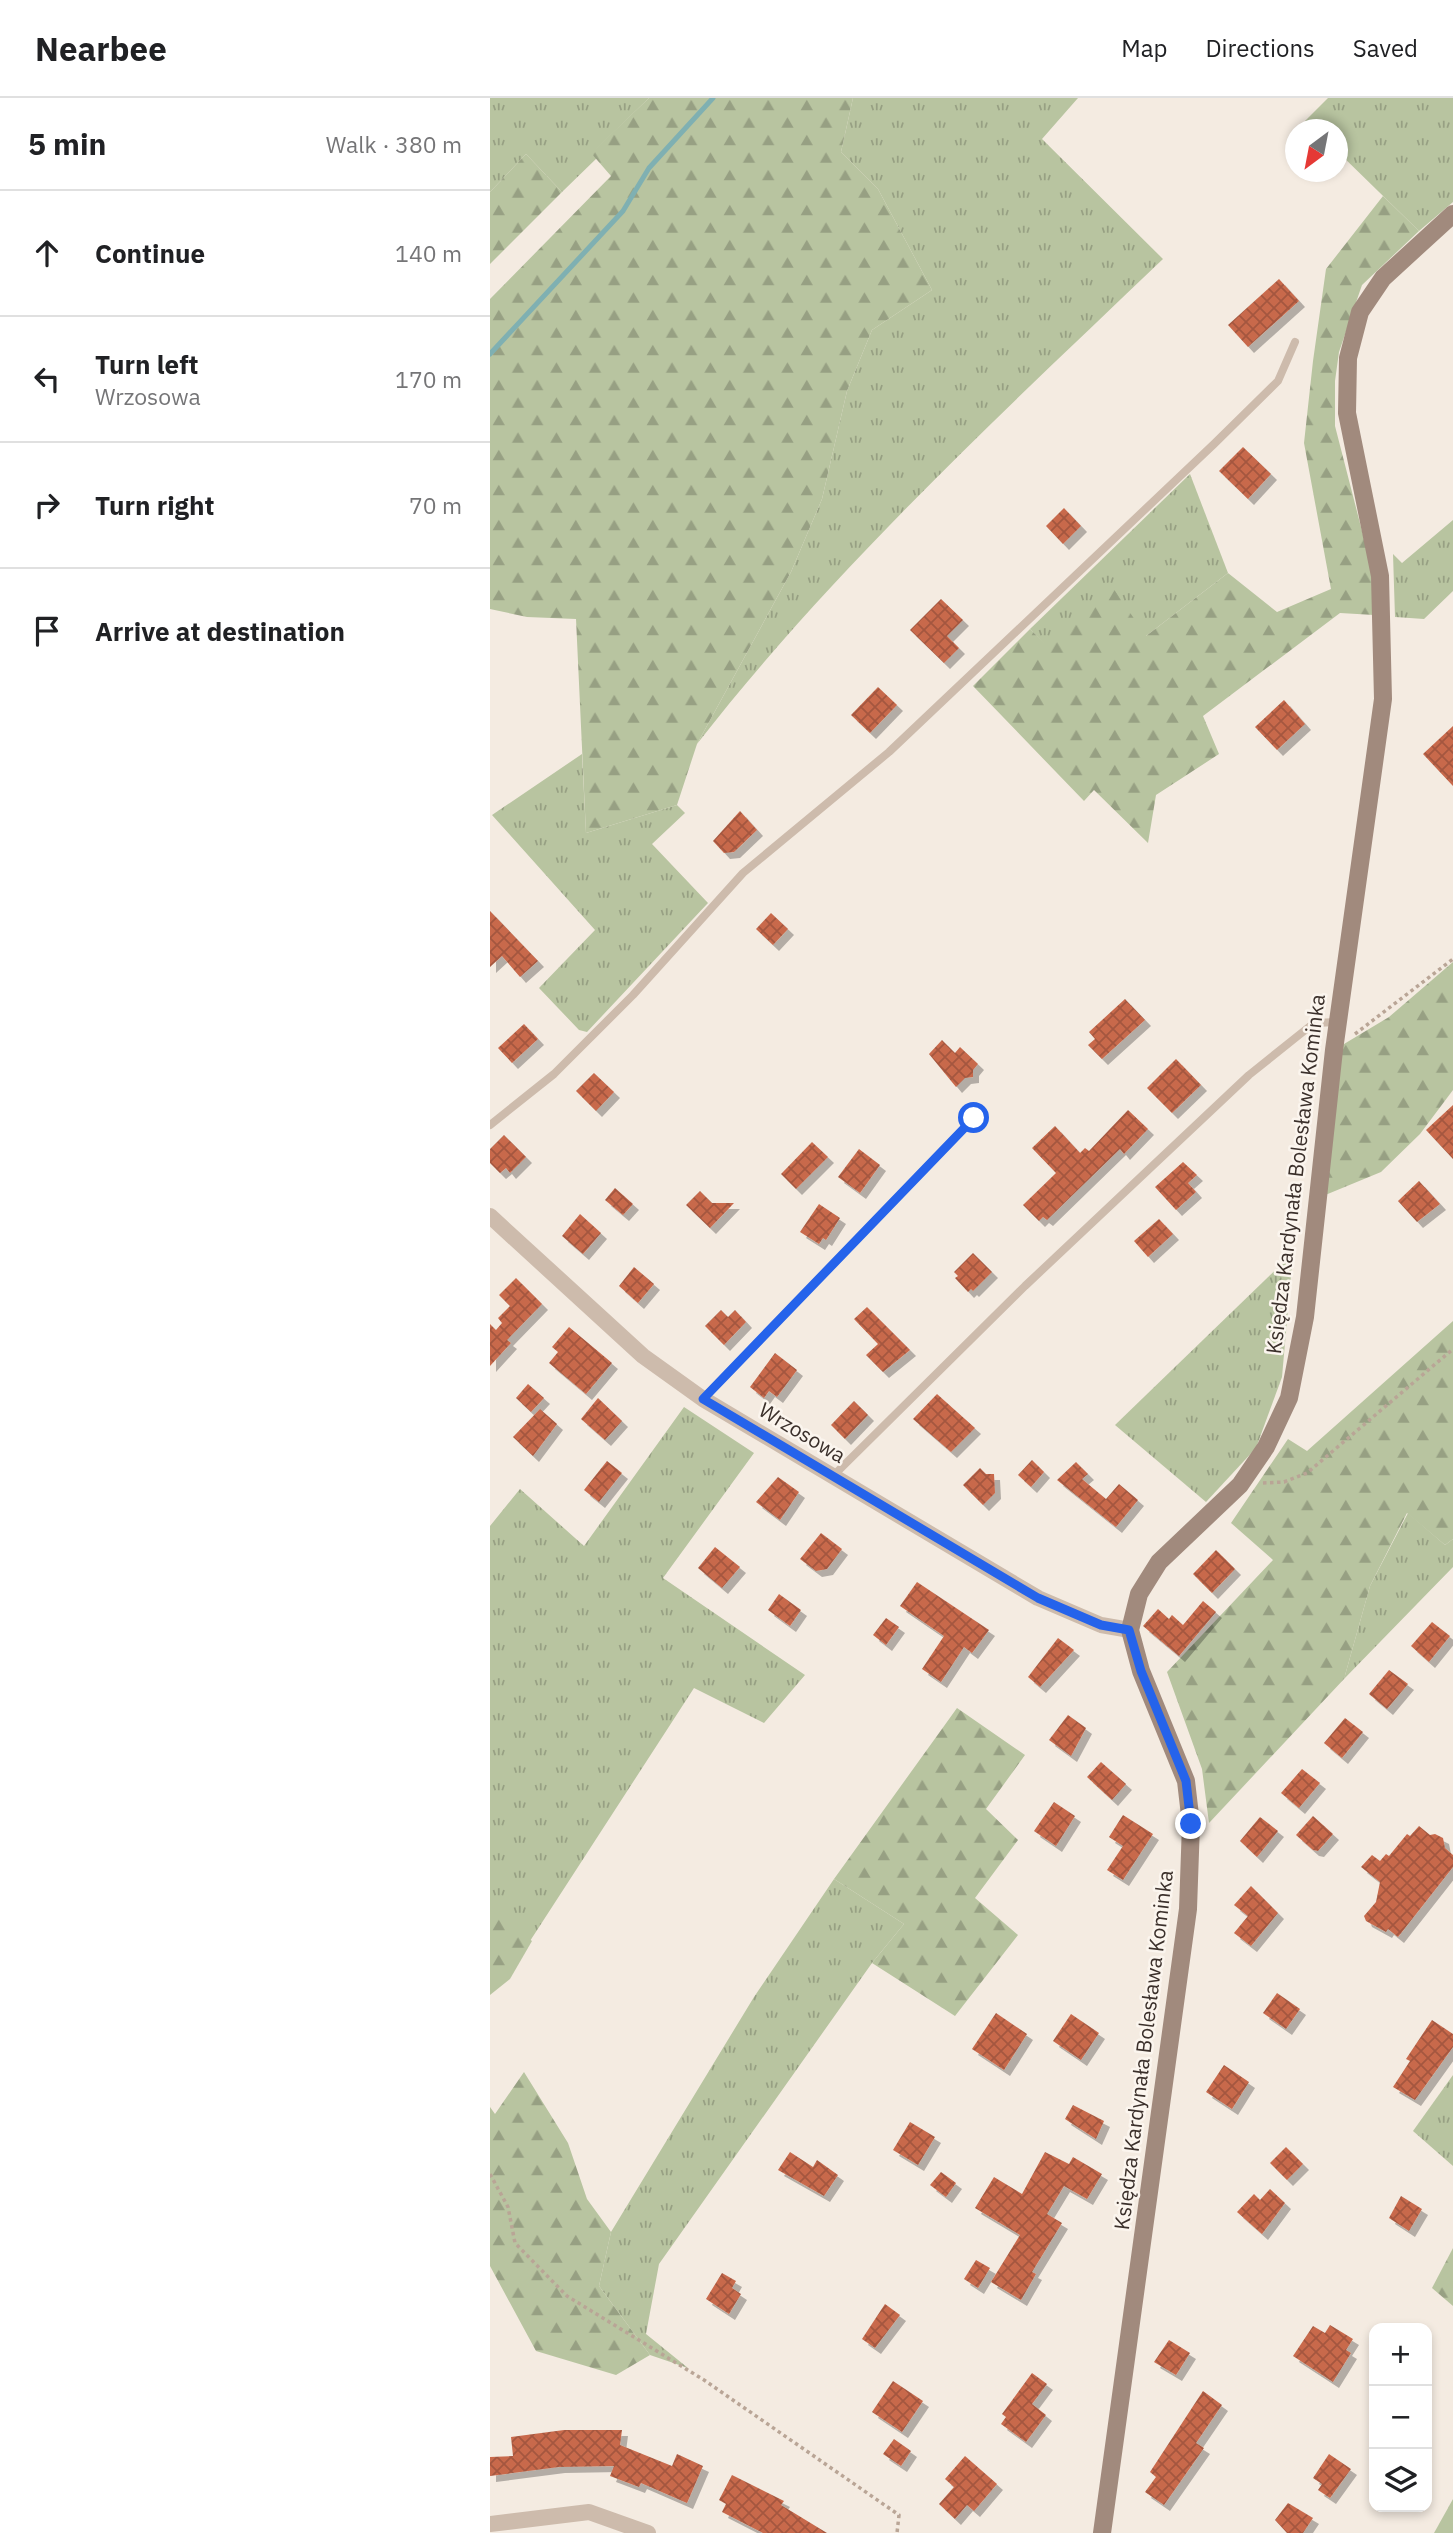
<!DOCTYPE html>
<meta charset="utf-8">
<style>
body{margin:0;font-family:"IBM Plex Sans",sans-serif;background:#f6f6f6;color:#202124}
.controls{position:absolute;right:21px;bottom:21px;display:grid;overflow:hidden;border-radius:14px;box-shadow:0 4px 10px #0003}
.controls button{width:63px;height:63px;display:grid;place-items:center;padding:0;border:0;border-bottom:2px solid #e0e0e0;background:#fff;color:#202124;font:35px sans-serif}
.compass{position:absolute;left:795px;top:21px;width:63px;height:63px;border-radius:50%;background:#fff;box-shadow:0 4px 10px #0003;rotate:212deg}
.stop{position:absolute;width:21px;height:21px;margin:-16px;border:5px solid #2563eb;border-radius:50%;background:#fff}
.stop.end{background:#2563eb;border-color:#fff;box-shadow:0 2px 7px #0008}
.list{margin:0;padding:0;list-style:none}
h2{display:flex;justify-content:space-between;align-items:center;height:91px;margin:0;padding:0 28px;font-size:30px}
h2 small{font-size:23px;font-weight:400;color:#757577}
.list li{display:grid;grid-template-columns:46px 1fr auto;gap:21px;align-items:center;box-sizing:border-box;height:126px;padding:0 28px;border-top:2px solid #e0e0e0}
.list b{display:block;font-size:26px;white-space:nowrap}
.list p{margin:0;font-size:23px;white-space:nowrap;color:#757577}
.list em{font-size:23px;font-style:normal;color:#757577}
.icon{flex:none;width:38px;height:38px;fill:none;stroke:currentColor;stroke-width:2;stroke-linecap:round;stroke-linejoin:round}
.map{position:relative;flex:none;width:963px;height:2435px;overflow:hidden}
header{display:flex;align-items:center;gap:42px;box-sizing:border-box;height:98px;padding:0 35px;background:#fff;border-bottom:2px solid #e0e0e0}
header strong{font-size:33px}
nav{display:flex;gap:38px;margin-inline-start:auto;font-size:24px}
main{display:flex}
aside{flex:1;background:#fff}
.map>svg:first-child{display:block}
.grass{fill:url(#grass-tufts)}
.forest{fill:url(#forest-firs)}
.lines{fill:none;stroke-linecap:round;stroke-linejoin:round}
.stream{stroke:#7fb0b2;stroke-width:5}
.building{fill:url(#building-cross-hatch);filter:url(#shadow)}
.path{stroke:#b9a596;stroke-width:3.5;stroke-dasharray:3.5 3.5;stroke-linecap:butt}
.lane{stroke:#cdbbac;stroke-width:8}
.street{stroke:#cdbbac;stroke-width:16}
.secondary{stroke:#a18a7d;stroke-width:18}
.route{stroke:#2563eb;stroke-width:9}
.labels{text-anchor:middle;stroke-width:5;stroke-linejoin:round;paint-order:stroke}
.street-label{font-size:21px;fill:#3b302b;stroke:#fbf5ee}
</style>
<header>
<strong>Nearbee</strong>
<nav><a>Map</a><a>Directions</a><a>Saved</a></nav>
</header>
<main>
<aside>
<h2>5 min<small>Walk · 380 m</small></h2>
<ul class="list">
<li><svg class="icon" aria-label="ahead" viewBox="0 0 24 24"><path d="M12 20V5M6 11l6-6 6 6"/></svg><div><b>Continue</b></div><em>140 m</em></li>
<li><svg class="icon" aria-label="left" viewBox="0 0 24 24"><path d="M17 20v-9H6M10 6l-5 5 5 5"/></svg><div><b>Turn left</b><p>Wrzosowa</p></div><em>170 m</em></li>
<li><svg class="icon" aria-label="right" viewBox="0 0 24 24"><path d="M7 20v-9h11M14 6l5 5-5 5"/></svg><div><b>Turn right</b></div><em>70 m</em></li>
<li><svg class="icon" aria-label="arrive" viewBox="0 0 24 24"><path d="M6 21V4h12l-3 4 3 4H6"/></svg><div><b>Arrive at destination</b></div></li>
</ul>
</aside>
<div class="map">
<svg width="963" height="2435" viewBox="0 0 963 2435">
<defs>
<pattern id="grass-tufts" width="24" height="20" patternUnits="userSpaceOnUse" patternTransform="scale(1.75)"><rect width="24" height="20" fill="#b8c4a0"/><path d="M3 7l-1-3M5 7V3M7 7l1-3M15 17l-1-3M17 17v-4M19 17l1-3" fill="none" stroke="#97a083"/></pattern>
<pattern id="forest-firs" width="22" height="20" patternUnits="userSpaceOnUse" patternTransform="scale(1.75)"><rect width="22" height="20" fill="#b8c4a0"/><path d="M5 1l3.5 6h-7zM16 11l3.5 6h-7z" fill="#97a083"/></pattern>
<pattern id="building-cross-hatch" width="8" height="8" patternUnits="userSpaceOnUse" patternTransform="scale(1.75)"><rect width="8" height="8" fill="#c8694b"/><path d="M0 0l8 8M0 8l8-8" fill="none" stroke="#a4573f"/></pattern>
<filter id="shadow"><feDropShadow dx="6" dy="6" stdDeviation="0" flood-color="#0004"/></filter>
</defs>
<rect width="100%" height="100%" fill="#f4ebe1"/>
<g class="grass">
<path d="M0,0h159l-57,55 6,4 -36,35 -36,-38 -36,38z"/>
<path d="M363,0h225l-36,41 121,120c-160,153 -330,310 -466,485l94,-172 31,-73 25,-108 25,-61 60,-40 -54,-101 -37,-37z"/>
<path d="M838,0h125v104l-34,29 -81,-79v-22l-24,-1 -9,-8z"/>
<path d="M700,376l38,99 -82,63 -99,11 -17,-18z"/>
<path d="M963,422v71l-29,28 -29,-2 -2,-63 9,9z"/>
<path d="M92,656l4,79 91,-28 8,8 -33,31 56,59 -121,129 -8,-2 -40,-42 56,-58 -103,-115z"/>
<path d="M803,1155l-11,124 -26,71 -50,54 -91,-77z"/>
<path d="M194,1309l70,46 -91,125 142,97 -41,48 -70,-35 -164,253 -40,-30v-385l30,-37 64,57z"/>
<path d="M918,1415l37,32 8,-6v28l-109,112 26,-93z"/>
<path d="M344,1781l70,45 -32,39 -213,301 -13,70 42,34 -38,-13 -51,-69 12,-54 143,-235z"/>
<path d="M963,1977v91l-40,-35z"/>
<path d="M963,2401v34h-19z"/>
</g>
<g class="forest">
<path d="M159,0h204l-12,54 37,37 54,101 -60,40 -25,61 -25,108 -31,73 -94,172 -20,61 -91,28 -10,-214 -49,-2 -37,-8v-310l121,-123 -20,-23z"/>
<path d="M36,56l36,38 -72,72v-72z"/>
<path d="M893,98l36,35 -57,54 -23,67 -4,29v45l36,140 3,49 -34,-2 -137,103 16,38 -63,41 -8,48 -54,-53 -10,11 -111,-115 57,-57 17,17 62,-64 37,54 82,-63 49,39 54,-23 -27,-146 9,-82 13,-92z"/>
<path d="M963,864v128l-33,44 -39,38 -63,26 16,-148 55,-33z"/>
<path d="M963,1223v218l-8,6 -38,-32 -37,73 -26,93 -135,144 -7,-54 -35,-97 106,-112 -42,-37 57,-84 19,12z"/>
<path d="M467,1610l68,47 -39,54 32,31 -43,58 43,37 -63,81 -83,-53 32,-39 -70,-45z"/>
<path d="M0,1812l42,31 -22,38 -20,16z"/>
<path d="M34,1974l44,71 19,56 24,33 -12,54 51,69 -34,20 -80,-24 -46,-85v-159l5,7z"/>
<path d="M963,2150v58l-21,-18z"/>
</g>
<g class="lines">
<path class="stream" d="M0,256l133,-143 26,-43 64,-70"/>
</g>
<g class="building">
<path d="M789,181l20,22 -51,46 -20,-22z"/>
<path d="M753,349l28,27 -23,25 -29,-28z"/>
<path d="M574,410l17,18 -18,18 -17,-18z"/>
<path d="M451,501l22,21 -16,16 12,12 -15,15 -34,-33z"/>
<path d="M388,589l19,18 -27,28 -19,-18z"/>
<path d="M794,602l21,24 -28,26 -22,-23z"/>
<path d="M963,628v60l-30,-32z"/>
<path d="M250,713l17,19 -23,22 -10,1 -11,-12z"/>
<path d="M0,813l48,50 -18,16 -18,-21 -12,11z"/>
<path d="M281,815l17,16 -15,16 -17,-16z"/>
<path d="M635,901l20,21 -43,39 -14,-14 7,-6 -6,-7z"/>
<path d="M34,926l14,15 -26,24 -14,-15z"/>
<path d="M452,942l13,13 5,-6 18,17 -5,6v7l-8,1 -9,9 -27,-33z"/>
<path d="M686,961l25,26 -29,28 -25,-25z"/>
<path d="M104,975l20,19 -18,19 -20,-20z"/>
<path d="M963,1007v54l-27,-29z"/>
<path d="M638,1012l20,19 -24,25 -4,-5 -73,71 -4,-3 -4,4 -16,-16 33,-32 -24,-25 23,-22 25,27 5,-5 4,3z"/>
<path d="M14,1037l22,22 -16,16 -4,-5 -6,5 -10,-10v-14z"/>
<path d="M322,1044l16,15 -32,32 -15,-15z"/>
<path d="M369,1051l21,16 -20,28 -22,-16z"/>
<path d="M693,1064l14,13 -9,8 8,9 -20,18 -21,-23z"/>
<path d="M929,1083l21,23 -23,18 -19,-21z"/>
<path d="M125,1090l18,16 -10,11 -18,-15z"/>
<path d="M210,1093l12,12h22l-24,25 -24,-23z"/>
<path d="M329,1106l21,14 -14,22 -3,-2 -4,6 -19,-12z"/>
<path d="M90,1116l21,19 -18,21 -21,-18z"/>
<path d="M669,1121l14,15 -25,23 -14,-16z"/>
<path d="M483,1155l19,19 -19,19 -2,-2 -3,3 -13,-14 3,-2 -4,-4z"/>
<path d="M144,1169l20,17 -16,19 -19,-17z"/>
<path d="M26,1180l26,26 -35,36 4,3 -21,23v-42l6,6 6,-7 -4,-5 12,-12 -11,-11z"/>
<path d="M377,1209l43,43 -27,22 -17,-17 12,-11 -24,-25z"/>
<path d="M231,1212l7,7 7,-7 11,12 -22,23 -19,-19z"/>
<path d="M79,1229l43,36 -26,31 -37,-31 9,-11 -6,-5z"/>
<path d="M285,1255l22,17 -20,27 -8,-6 -5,7 -14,-11z"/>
<path d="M38,1286l16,14 -13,14 -15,-14z"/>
<path d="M447,1296l38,34 -24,24 -38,-33z"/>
<path d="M108,1300l24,23 -17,19 -24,-21z"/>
<path d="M364,1303l14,14 -23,24 -14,-14z"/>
<path d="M50,1311l17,15 -24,32 -20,-19z"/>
<path d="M542,1362l12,12 -13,15 -13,-12z"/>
<path d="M117,1363l15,12 -23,29 -15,-12z"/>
<path d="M586,1364l12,12 -6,5 24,20 13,-15 19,16 -22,27 -59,-47z"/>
<path d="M490,1370l6,6h8l1,19 -12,12 -20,-20z"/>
<path d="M288,1379l21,15 -19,28 -24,-18z"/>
<path d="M331,1435l21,16 -15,20 -11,2 -16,-12z"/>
<path d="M225,1449l25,20 -18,21 -24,-20z"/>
<path d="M726,1452l19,19 -23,24 -19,-19z"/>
<path d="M427,1484l72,48 -17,23 -8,-6 -23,35 -19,-13 22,-33 -44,-30z"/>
<path d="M289,1496l22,16 -11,16 -22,-16z"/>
<path d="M713,1503l13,11 -37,44 -36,-30 15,-17 11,10 3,-4 11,10z"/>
<path d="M396,1520l13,9 -13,18 -13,-10z"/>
<path d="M942,1524l18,14 -21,26 -18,-16z"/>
<path d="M568,1540l16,12 -34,37 -12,-10z"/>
<path d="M899,1572l19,14 -21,25 -18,-15z"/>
<path d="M578,1617l18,13 -15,28 -22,-16z"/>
<path d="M855,1620l18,14 -21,26 -18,-15z"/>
<path d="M611,1664l25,22 -14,16 -25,-23z"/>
<path d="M812,1671l18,14 -21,25 -18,-15z"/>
<path d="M564,1704l21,14 -19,30 -22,-15z"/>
<path d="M633,1717l30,19 -30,46 -16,-10 16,-24 -14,-9z"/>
<path d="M823,1718l20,18 -15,17 -5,-1 -17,-15z"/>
<path d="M770,1719l18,14 -21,26 -17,-16z"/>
<path d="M929,1728l11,9 5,-1 8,4 2,10 8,7v12l-55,70 -10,-8 -2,3 -20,-11 -2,-5 12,-14 4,-20 -19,-15 11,-12 8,6 6,-7 3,2 18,-22 3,2z"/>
<path d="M761,1788l27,27 -27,33 -17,-13 14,-17 -14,-11z"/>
<path d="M787,1895l23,16 -14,20 -23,-16z"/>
<path d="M506,1915l31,21 -23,36 -32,-21z"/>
<path d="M581,1916l28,19 -18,27 -28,-19z"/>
<path d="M942,1922l21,14v13l-38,53 -22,-13 17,-26 -4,-2z"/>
<path d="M734,1967l25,17 -17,27 -26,-17z"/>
<path d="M583,2007l31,16 -8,18 -31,-20z"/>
<path d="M420,2024l25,15 -17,28 -25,-15z"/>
<path d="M796,2049l17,17 -16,16 -17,-17z"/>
<path d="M300,2054l23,15 4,-7 21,15 -14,21 -46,-26z"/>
<path d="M555,2054l24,12 4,-7 29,17 -15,25 -23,-13 -17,28 15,9 -30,49 4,2 -15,26 -30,-18 29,-47 -45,-27 19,-31 28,17z"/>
<path d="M451,2074l15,11 -10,14 -16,-12z"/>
<path d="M780,2091l15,14 -23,31 -25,-22 17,-18 6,6z"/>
<path d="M911,2098l21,13 -13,22 -20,-13z"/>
<path d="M486,2162l14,8 -12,20 -14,-9z"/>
<path d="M232,2175l14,8 -4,7 9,6 -12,20 -23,-15z"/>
<path d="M395,2206l15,11 -25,33 -13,-9z"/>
<path d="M840,2227l23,14 -7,11 5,3 -18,29 -40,-26 20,-30 12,7z"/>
<path d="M679,2242l21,13 -14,22 -22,-13z"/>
<path d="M542,2275l15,11 -15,20 14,11 -20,27 -25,-18 5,-7 -4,-3z"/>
<path d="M403,2283l30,20 -21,31 -30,-20z"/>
<path d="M713,2293l19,14 -26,38 8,5 -40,57 -19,-13 11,-15 -6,-5z"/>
<path d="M74,2332h58l-2,15 52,21 5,-12 26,12 -16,37 -46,-20 -2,4 -29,-11 4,-10 -55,1 -69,9v-19l23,-1 -2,-19z"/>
<path d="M404,2341l17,12 -10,15 -18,-12z"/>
<path d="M839,2356l22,15 -21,29 -12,-8 4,-6 -9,-6z"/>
<path d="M475,2358l32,28 -23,27 -7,-6 -12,14 -16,-15 15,-17 -9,-8z"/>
<path d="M242,2377l52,26 -3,4 46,28h-64l-41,-21 4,-8 -7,-4z"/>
<path d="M798,2405l25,15 -10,15h-16l-12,-13z"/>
</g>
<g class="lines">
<g class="path">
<path d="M865,936l98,-75"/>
<path d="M773,1385l21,-1 23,-9 146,-124"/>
<path d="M0,2076l18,33 7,36 52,53 137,84 195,135 -2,18"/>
</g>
<g class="lane">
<path d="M0,1027l64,-51 79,-79 110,-122 146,-121 325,-308 64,-63 17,-39"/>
<path d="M213,1301l271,-281"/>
<path d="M343,1378l192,-190 224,-211 65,-52 24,-1"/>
</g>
<g class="street">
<path d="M0,1118l153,140 60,43 335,199 63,27 29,5"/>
<path d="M0,2426l99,-12 59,21"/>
</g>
<path class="secondary" d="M612,2435l86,-624 3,-85 -5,-43 -45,-110 -11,-41 9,-36 20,-32 81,-77 26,-38 23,-49 16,-81 29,-267 49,-351 -3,-123 -33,-163 1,-55 12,-46 23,-34 70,-64"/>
</g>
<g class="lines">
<path class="route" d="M484,1020l-271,281 335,199 63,27 28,5 12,41 45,110 5,43"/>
</g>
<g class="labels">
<g class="street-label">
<text transform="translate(806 1076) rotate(-83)" y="7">Księdza Kardynała Bolesława Kominka</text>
<text transform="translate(312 1335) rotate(31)" y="7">Wrzosowa</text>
<text transform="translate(654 1952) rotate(-83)" y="7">Księdza Kardynała Bolesława Kominka</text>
</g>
</g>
</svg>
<div class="controls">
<button>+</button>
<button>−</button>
<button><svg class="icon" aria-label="layers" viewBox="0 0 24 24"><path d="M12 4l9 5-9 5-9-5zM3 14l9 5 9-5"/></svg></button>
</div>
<svg class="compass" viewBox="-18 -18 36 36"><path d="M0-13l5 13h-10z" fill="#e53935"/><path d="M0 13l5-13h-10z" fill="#757577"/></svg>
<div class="stop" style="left:484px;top:1020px"></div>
<div class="stop end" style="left:701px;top:1726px"></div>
</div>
</main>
